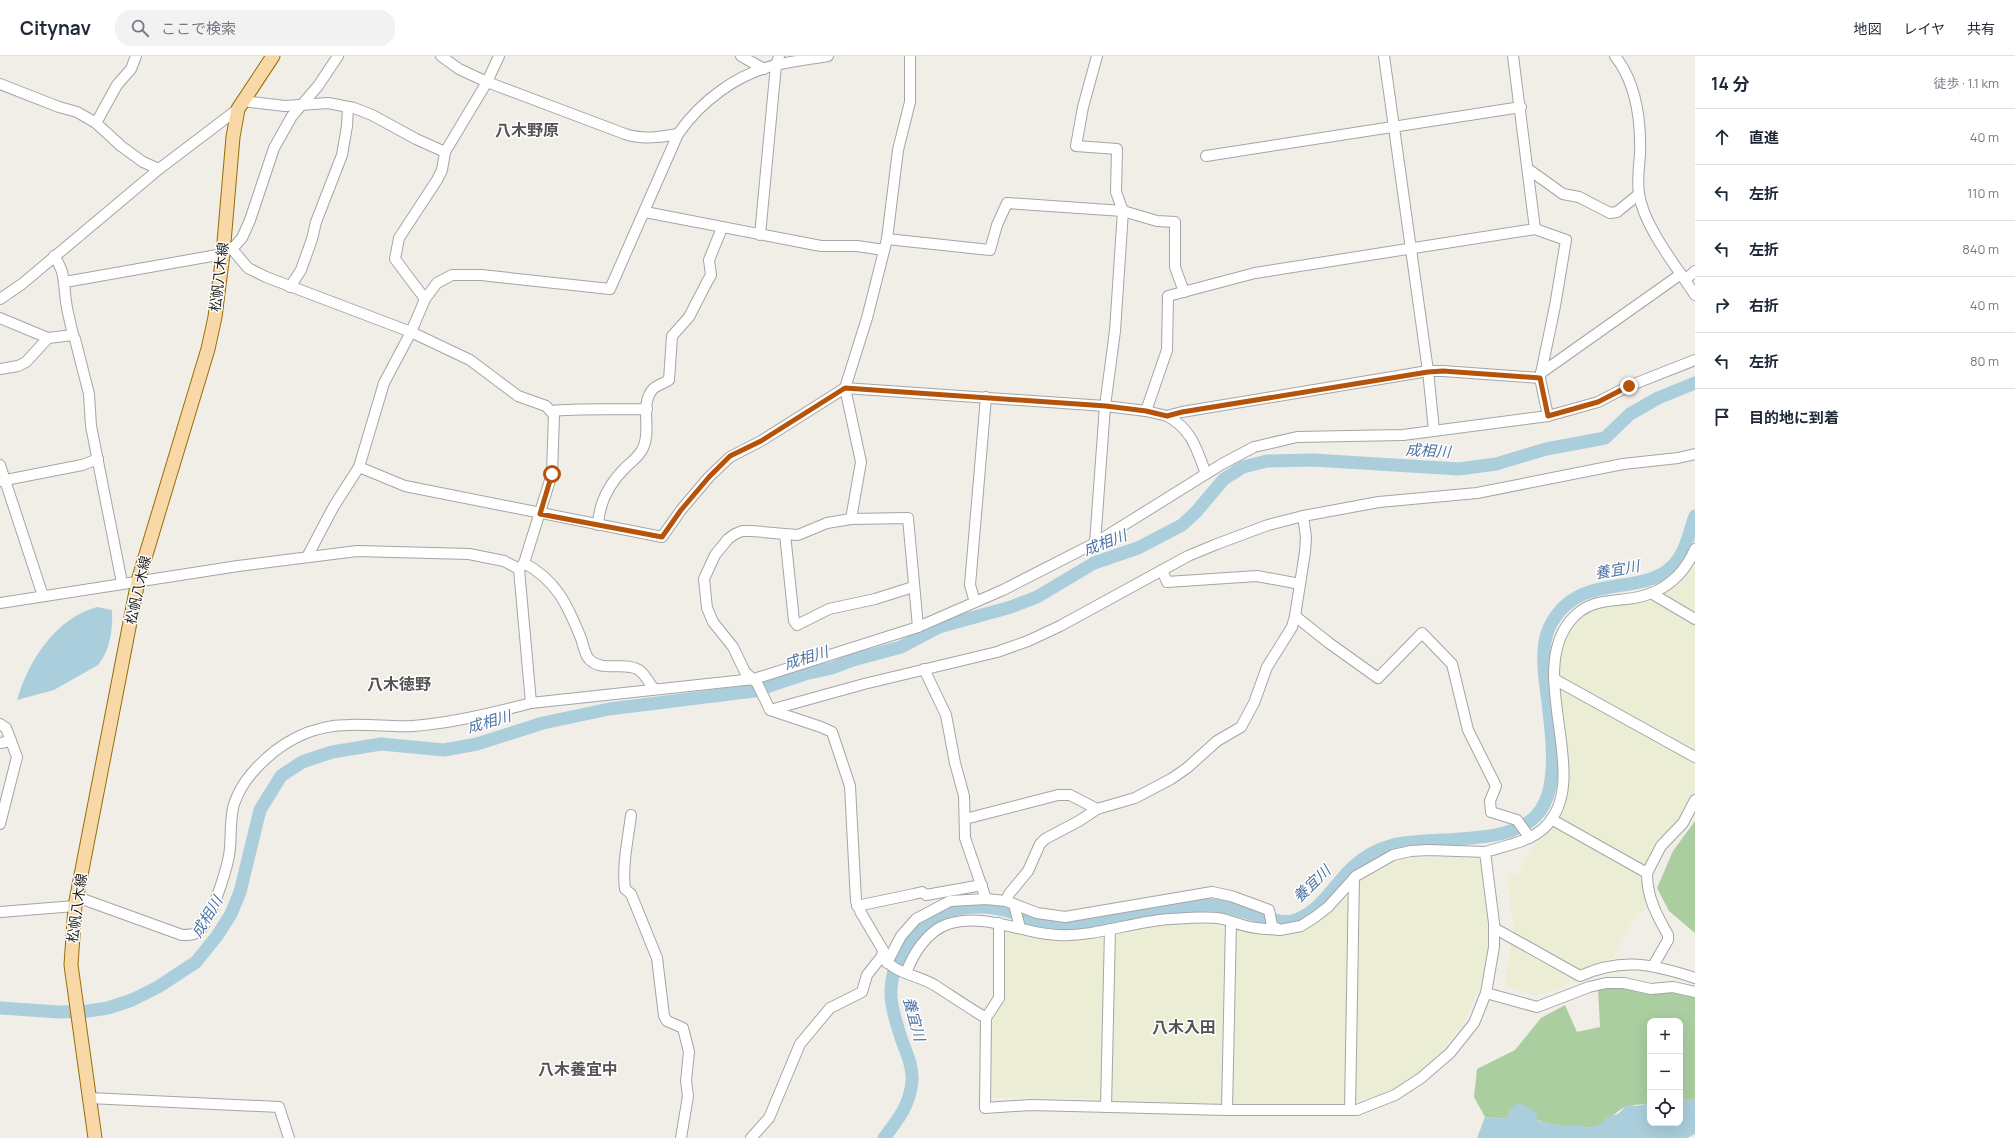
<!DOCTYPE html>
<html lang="ja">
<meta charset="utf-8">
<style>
body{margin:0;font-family:Manrope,"Noto Sans JP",sans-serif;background:#f2f2f3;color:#1f2937}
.controls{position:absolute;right:12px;bottom:12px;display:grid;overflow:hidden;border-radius:8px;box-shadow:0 4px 16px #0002}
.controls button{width:36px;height:36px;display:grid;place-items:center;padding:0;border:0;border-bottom:1px solid #e0e1e3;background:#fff;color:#1f2937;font:20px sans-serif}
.stop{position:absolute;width:12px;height:12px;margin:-9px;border:3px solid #b45309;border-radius:50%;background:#fff}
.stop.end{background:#b45309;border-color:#fff;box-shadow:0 1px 4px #0008}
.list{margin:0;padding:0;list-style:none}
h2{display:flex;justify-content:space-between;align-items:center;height:52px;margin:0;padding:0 16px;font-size:17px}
h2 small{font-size:13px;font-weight:400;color:#747a83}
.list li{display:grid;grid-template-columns:26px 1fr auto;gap:12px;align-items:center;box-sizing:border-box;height:56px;padding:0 16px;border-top:1px solid #e0e1e3}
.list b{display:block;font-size:15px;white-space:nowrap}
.list em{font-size:13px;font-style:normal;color:#747a83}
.icon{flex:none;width:22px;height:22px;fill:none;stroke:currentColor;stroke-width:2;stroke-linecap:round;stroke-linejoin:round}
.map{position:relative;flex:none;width:1695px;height:1082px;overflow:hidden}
header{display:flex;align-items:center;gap:24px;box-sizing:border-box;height:56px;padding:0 20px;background:#fff;border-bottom:1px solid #e0e1e3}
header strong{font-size:19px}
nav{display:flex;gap:22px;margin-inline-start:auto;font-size:14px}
.search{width:280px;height:36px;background:#f2f2f3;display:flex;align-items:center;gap:10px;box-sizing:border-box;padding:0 14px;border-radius:16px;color:#747a83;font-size:15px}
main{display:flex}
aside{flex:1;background:#fff}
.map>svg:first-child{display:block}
.farmland{fill:#ebeed4}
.forest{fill:#aace9f}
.water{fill:#abcedc}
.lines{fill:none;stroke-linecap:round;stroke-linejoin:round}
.river{stroke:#abcedc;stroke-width:13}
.minor-casing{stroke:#a5a5a5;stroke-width:12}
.major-casing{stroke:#976e07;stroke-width:15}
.minor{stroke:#fff;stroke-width:10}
.major{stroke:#f8d8a6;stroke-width:13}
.route{stroke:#b45309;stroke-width:5}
.labels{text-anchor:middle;stroke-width:3;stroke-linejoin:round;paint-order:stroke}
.street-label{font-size:14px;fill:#212121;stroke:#fff}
.water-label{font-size:15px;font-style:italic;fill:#4d75a5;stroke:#fff}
.quarter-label{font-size:16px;font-weight:bold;fill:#545454;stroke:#fff}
</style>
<header>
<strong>Citynav</strong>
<div class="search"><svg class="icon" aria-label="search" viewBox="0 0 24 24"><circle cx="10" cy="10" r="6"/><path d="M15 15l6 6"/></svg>ここで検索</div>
<nav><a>地図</a><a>レイヤ</a><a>共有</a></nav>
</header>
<main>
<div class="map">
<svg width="1695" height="1082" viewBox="0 0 1695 1082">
<rect width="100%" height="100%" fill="#f1eee8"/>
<g class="farmland">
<path d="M1695,504v54l-35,-20 24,-19z"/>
<path d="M1650,544l45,25v128l-136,-75 1,-24 8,-23 10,-12 12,-8 15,-5z"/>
<path d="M1559,632l136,75v27l-16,28 -18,22 -17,26 -86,-49 9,-31 1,-23v-26z"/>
<path d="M1553,771l91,50 3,31 -10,5 -24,45 -34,12 -65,-37 -7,-59 5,-3 6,4 21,-38z"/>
<path d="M1457,800l11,3 12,-1 8,60 -1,36 -7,33 -17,36 -25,34 -29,25 -35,15 -20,4 6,-220 42,-22z"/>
<path d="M1349,840l-4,208 -113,1 4,-176 19,5 24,1 20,-2 25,-14z"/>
<path d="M1175,867l34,1 15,5 -2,176 -112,-3 6,-168z"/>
<path d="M1005,873l57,13 42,-5 -1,162 -112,-2 1,-75 12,-23z"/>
<path d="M1511,887l68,36 -42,17 -32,-10z"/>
</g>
<g class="forest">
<path d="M1695,765v112l-26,-22 -12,-23 16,-37z"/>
<path d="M1614,930l39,8 15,-3 27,6v102l-6,2 -9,-3v-77h-30v82c-9,2 -19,1 -27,5 -7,4 -19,16 -26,19 -7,2 -12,0 -18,-1 -5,-1 -11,1 -16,0 -18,-2 -35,-9 -53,-16l-3,9 -22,-2 -11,-20 3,-28 38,-19 26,-32 24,-13 12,27 23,-5 -2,-39z"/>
</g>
<g class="water">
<path d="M97,551l15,3c1,18 -2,41 -14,55l-44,25 -37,10c11,-39 39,-82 80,-93z"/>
<path d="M1680,1042l9,3 6,-2v35l-8,4h-210l8,-21 21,2 4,-9 7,-7c11,3 19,7 21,18l26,5 13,-1 13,3 12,-4 3,-6 13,-4 9,-9 10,1 13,-3v20h30z"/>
</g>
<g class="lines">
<g class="river">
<path d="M0,952l59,4 29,-1 20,-3 24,-8 26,-13 38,-25 21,-26 14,-22 9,-22 20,-82 21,-34 21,-14 30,-10 49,-8 63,6 33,-6 66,-21 66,-14 145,-18 51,-17 27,-6 21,-8 48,-13 38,-20 72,-20 26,-10 57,-34 44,-15 44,-23 14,-13 28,-33 19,-12 24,-6 46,-1 146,9 37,-5 50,-15 59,-11 25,-24 28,-16 37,-15"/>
<path d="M884,1082c14,-18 26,-33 28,-57 1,-15 -6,-29 -11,-43 -4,-14 -10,-29 -10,-44 -1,-27 16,-57 37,-72 23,-18 59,-18 87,-9 19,7 34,14 55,13 13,-1 26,-5 38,-8 21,-4 43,-6 64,-9 13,-2 24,-4 38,-4 24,0 63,20 82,16 28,-7 42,-37 62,-55 11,-10 24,-17 39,-21 41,-10 121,3 147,-34 22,-30 9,-96 5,-132 -2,-19 -3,-40 7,-57 32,-55 98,-20 127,-64 8,-12 11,-28 16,-42"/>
</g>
<g class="minor-casing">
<g id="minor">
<path d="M441,0l18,13 28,13 138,52c18,6 36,3 53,0 23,-33 59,-60 98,-69 17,-4 35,-6 52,-9"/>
<path d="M741,0l23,13"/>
<path d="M910,0v46l-12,48 -11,89 -20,79 -22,70 16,74 -10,57 57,-1 10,109"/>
<path d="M1097,0l-14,51 -7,39 41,3 -1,43 7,19 34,10 18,1v45l9,25"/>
<path d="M1384,0l44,315 6,59"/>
<path d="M1615,0c22,28 26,65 25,98 -1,13 -3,28 -1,40 5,33 38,73 56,101"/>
<path d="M0,28l59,23 18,5 19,11 25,23 22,16 16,7"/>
<path d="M242,45l43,5 43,-3 26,5 18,7 44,24 29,13"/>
<path d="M96,67l21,-38 14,-16 5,-13"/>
<path d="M1206,100l315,-49"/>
<path d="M1528,113l35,25 16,3 31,16 7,-1 22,-18"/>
<path d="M645,156l176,34h36l27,4"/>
<path d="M1535,173l31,11 -11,66 -15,72 8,38"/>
<path d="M760,179l16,-170 3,-9"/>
<path d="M224,190l8,3 16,19 18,9 145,55 59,28 48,36 28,10 8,9 -2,59 -28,89 -5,6 12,134 223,-24 164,-52 85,-37 92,-47 127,-79 32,-17 43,-10 106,-2 145,-19 50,-14 31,-16 66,-26"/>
<path d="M232,193l10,-11 8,-18 24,-72 18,-32 26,-30 20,-30"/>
<path d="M54,200c12,18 9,26 12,45 1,11 5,23 7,34"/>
<path d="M1685,224l10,-9"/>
<path d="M65,226l158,-28"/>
<path d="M290,231l11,-17 11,-31 4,-17 26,-67 5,-29 1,-19"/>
<path d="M0,243l22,-15 137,-115 79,-60"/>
<path d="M425,243l-30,-40 4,-21 38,-58 5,-10 3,-18 42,-70 12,-26"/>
<path d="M0,262l48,20 25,-3 2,4 14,55 2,32 31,157"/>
<path d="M0,313l18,-3 8,-4 22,-24"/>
<path d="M1541,317l140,-99"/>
<path d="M551,355c32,-3 64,-1 96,-2"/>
<path d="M1146,355l21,-61 1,-54 87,-23 280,-44 -22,-173"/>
<path d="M1167,360c25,13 30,34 39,58"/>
<path d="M0,409l43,131"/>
<path d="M359,411l46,19 257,51 19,-27 28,-33 21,-20 31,-16 84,-53 260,18 10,-75 8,-120 -116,-8 -10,22 -7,25 -103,-11"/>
<path d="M0,425l82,-16 16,-6"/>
<path d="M851,463l-24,4 -29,12 -13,-1 9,87 3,4 32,-16 46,-10 38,-12"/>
<path d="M598,469c1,-22 11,-41 27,-57 6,-6 14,-11 18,-20 9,-18 -4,-43 10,-59 4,-4 12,-6 16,-9l3,-44 17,-19 18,-35 4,-7 -2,-15 13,-32"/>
<path d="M785,478l-33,-3h-10l-7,3 -7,5 -13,16 -11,24 3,29 6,14 20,25 12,25 12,11 13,27 51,17 11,5 18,54 6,115 5,12 22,37 -1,6c12,18 37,19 54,30 17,11 33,22 50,32l13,-20v-75"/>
<path d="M1095,487l10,-137 41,5 21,5 15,-4 246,-41h15l97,7"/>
<path d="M307,501l27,-51 25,-39 25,-84 27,-51 14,-33 12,-16 15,-8h29l129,14 68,-155"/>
<path d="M524,507c32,17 43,41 56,73 3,6 4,18 9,23 13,14 35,2 50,11 6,4 10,13 15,19"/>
<path d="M1162,514l5,12 90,-6 43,8"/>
<path d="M1651,537l44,26"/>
<path d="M975,546l-5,-17 16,-188"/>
<path d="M0,547l238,-37 119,-15 112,3 35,7 15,8"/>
<path d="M1295,560l34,27 49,35 44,-45 30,31 16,66 28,56 -6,15 1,11 26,8 13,18"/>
<path d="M924,613l22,46 9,48 9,33 1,42 21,61"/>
<path d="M1554,623l141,78"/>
<path d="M770,654l94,-26 133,-32 31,-11 32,-15 128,-70 29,-12 51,-19 35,-9 76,-14 98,-9 146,-29 55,-6 17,-4"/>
<path d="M0,668l6,4 5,13"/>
<path d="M0,687l11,-2 6,16 -17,67"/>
<path d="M631,759c-3,25 -9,50 -6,74l6,5 26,64 7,58 3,5 16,7 6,24 -3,29 2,15 -7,42"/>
<path d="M965,763l93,-24h12l27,14"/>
<path d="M1551,763l96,54c0,24 9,41 21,62v5l-15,26"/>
<path d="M1485,796c19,-6 44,-10 59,-24 51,-48 -19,-151 26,-207 23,-28 51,-16 79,-27 22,-8 37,-24 46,-45"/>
<path d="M1647,817l14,-27 22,-23 12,-23"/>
<path d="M77,841l105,38c6,0 13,0 17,-4 12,-10 27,-60 30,-75 3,-17 0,-35 5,-52 4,-11 10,-22 18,-31 25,-29 58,-48 97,-48 21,-1 42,2 64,1 38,-3 81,-13 118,-23"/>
<path d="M1006,845l3,-7 19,-23 12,-27 5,-5 34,-18 18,-12 38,-11 36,-19 16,-11 30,-27 24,-14 13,-24 13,-36 25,-40 3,-11 10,-64 1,-15 -3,-21"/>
<path d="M1014,848l6,24"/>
<path d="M857,850l57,-12 8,-2 4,3 56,-10"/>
<path d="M0,856l75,-6"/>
<path d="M1494,872l86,48c42,-19 73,-12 115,2"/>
<path d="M887,907l14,-27 15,-17 34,-18 36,-2 20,2 31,12 28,4 147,-25 19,4 38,14 3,16 8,4 21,-4 14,-9 13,-10 28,-31 37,-21 18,-4 18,-1 56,2 9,71v24l-8,46 51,14 52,-20 17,-4h18l27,6 22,-2 22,5"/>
<path d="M906,917c7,-19 21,-42 42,-49 38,-12 73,10 110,11 38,2 75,-14 113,-16 17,-1 35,-3 52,0 7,2 15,5 23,7 10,3 22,3 33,4"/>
<path d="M986,962l-1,90 46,-3 196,5h130l38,-15 26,-17 29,-25 24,-30 12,-30"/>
<path d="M89,1042l190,9 10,31"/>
<path d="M1106,1051l4,-178"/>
<path d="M1227,1054l4,-188"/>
<path d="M1350,1054l4,-232"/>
<path d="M751,1082l18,-20 31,-74 30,-36 32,-16 5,-17 15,-19"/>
</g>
</g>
<g class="major-casing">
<path id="major" d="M95,1082l-24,-173 4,-59 63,-325 70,-232 7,-32 8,-63 10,-117 5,-28 35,-53"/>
</g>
<use href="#minor" class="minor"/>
<use href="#major" class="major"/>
</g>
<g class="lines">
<path class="route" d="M552,418l-12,40 122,23 19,-27 28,-33 21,-21 31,-15 84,-53 261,18 40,5 21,5 15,-4 246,-40 15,-1 97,7 8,38 50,-14 31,-16"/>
</g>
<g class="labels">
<g class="street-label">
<text transform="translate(219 221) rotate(-83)" y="5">松帆八木線</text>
<text transform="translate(138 534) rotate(-77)" y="5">松帆八木線</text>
<text transform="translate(77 852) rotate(-82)" y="5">松帆八木線</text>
</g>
<g class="water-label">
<text transform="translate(1428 395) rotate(3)" y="5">成相川</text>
<text transform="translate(1105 487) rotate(-21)" y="5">成相川</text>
<text transform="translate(1617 514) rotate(-10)" y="5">養宜川</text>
<text transform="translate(806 602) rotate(-17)" y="5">成相川</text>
<text transform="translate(489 666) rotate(-16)" y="5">成相川</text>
<text transform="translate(1312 828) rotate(-44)" y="5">養宜川</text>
<text transform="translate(207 861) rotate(-59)" y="5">成相川</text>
<text transform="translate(914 963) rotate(75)" y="5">養宜川</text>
</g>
<g class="quarter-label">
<text x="527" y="80">八木野原</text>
<text x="399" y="634">八木徳野</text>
<text x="1184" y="977">八木入田</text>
<text x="578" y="1019">八木養宜中</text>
</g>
</g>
</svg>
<div class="controls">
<button>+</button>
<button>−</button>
<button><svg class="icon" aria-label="locate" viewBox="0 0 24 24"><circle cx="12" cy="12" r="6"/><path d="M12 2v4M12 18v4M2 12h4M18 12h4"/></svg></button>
</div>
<div class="stop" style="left:552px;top:418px"></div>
<div class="stop end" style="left:1629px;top:330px"></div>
</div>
<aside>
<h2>14 分<small>徒歩 · 1.1 km</small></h2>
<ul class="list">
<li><svg class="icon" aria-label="ahead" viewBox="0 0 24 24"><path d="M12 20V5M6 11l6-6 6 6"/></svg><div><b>直進</b></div><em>40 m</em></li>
<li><svg class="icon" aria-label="left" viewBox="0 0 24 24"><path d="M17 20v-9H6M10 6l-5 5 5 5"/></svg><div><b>左折</b></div><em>110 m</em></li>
<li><svg class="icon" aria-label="left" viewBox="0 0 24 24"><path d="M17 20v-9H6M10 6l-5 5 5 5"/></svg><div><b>左折</b></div><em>840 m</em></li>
<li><svg class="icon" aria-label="right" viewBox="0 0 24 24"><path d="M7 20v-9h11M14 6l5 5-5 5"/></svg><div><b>右折</b></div><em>40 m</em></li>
<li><svg class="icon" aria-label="left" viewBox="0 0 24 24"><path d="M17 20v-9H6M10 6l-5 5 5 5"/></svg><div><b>左折</b></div><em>80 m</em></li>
<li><svg class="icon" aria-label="arrive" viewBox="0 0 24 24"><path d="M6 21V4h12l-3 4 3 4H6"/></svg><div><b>目的地に到着</b></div></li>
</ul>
</aside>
</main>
